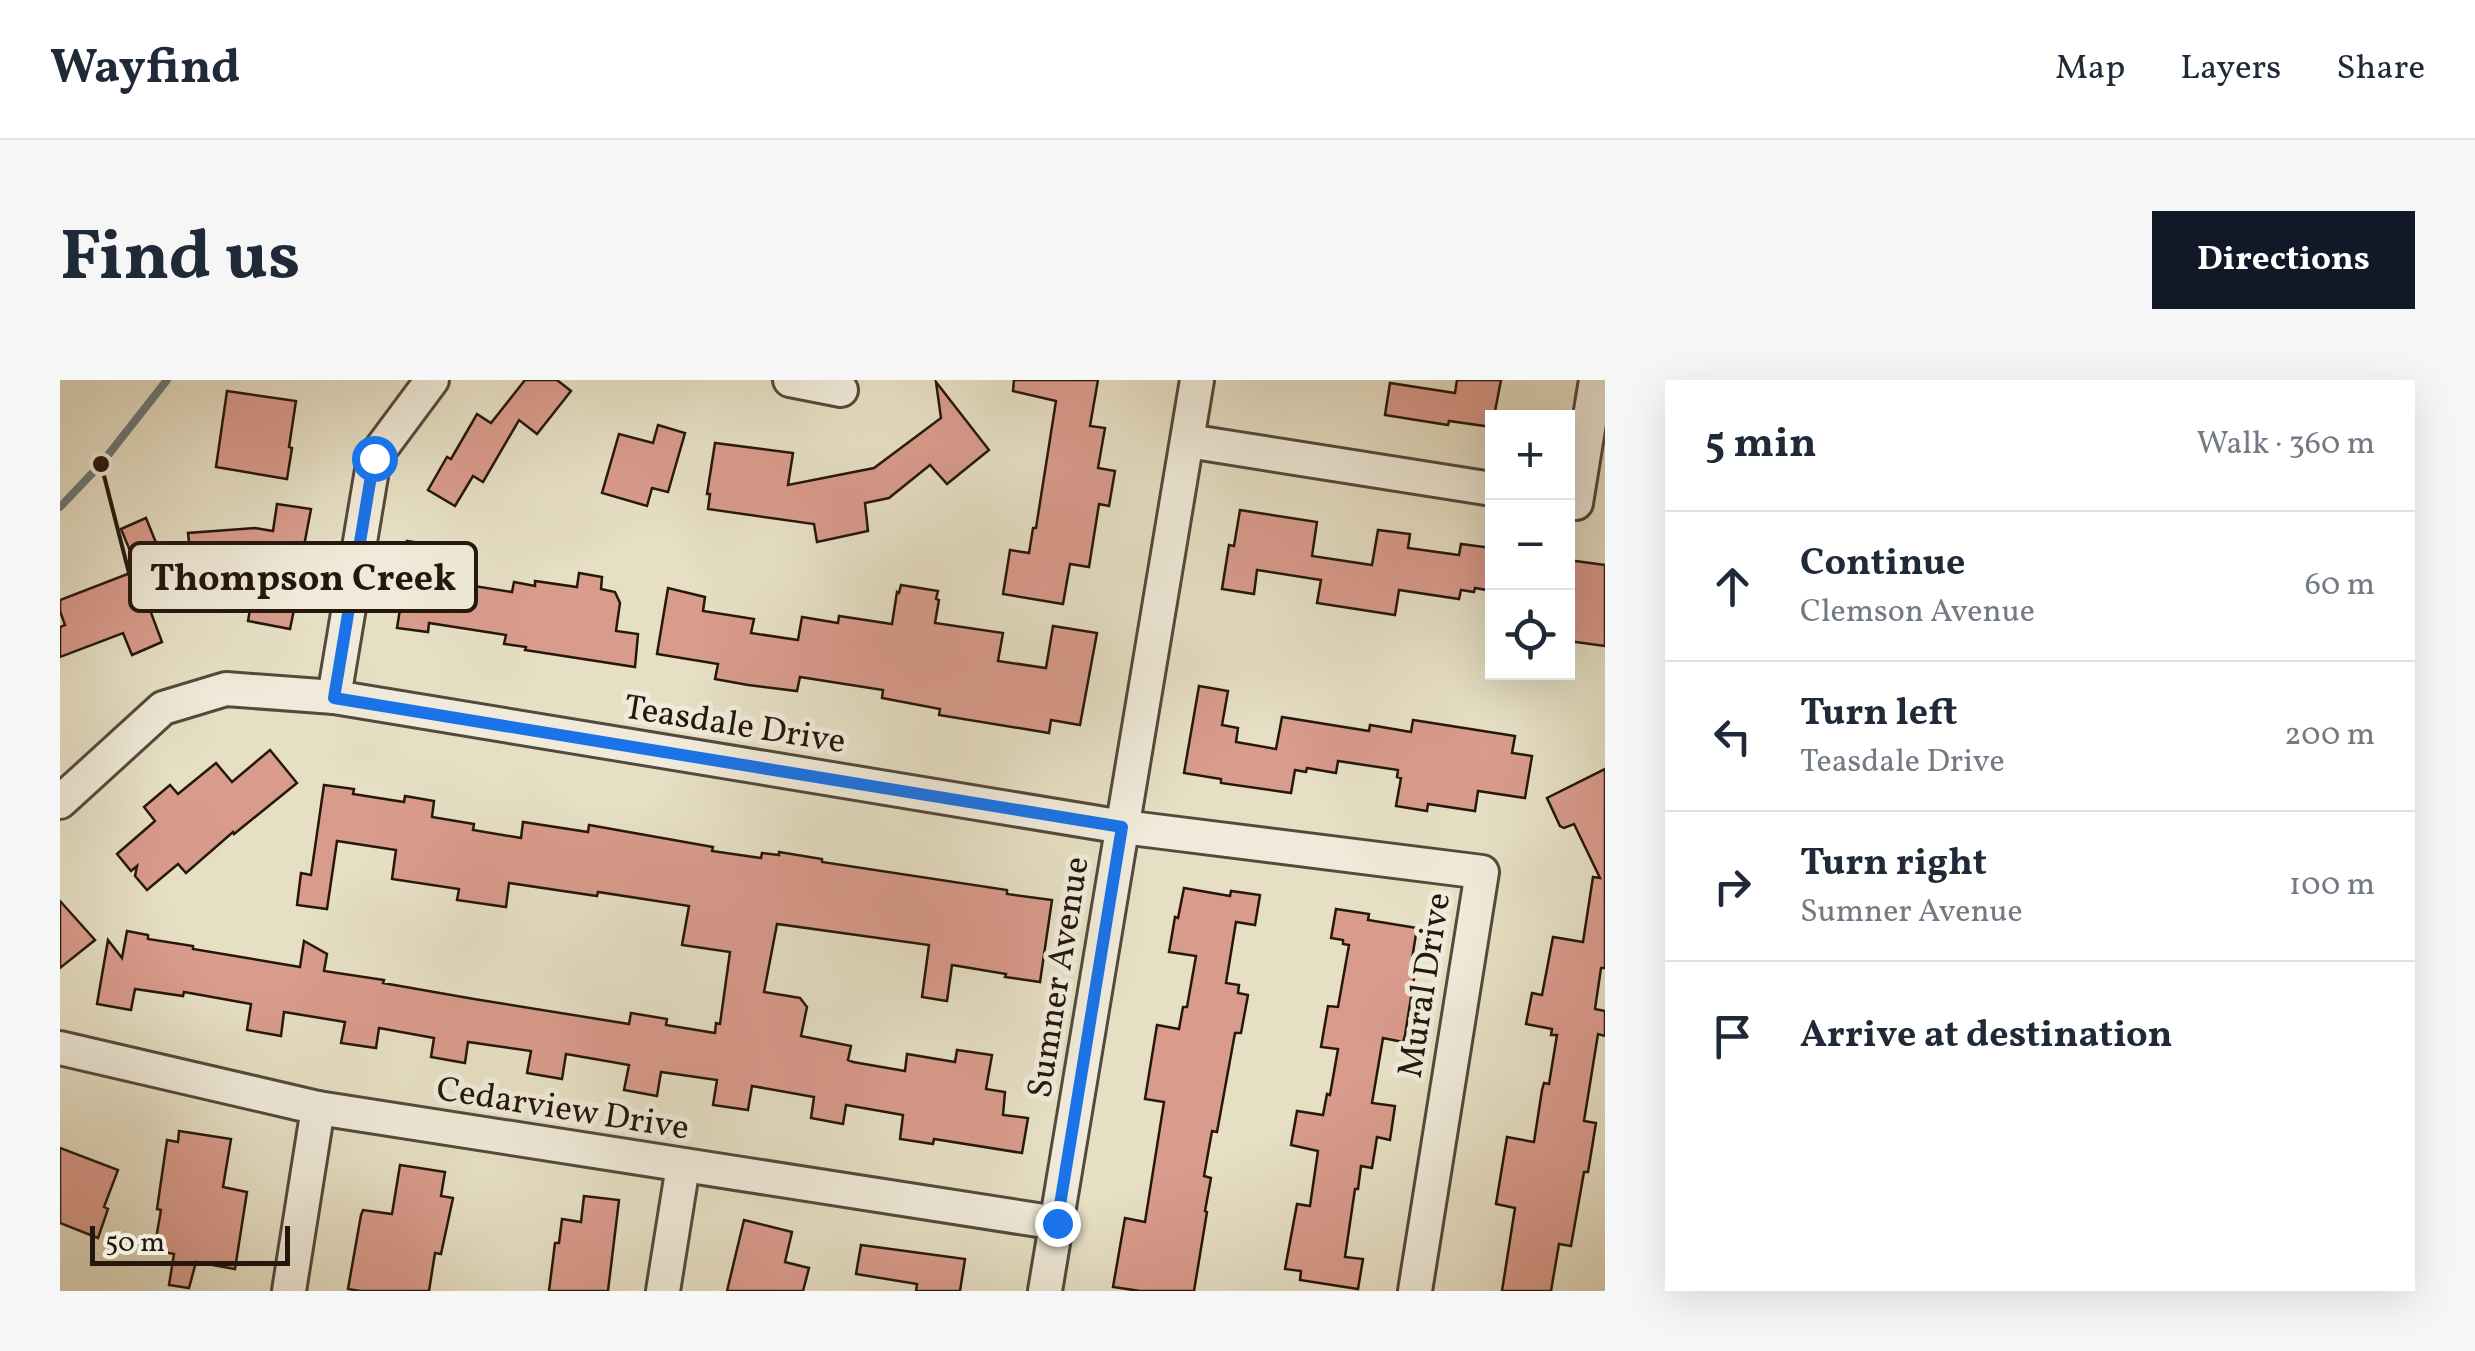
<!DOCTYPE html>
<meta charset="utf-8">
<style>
body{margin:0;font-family:Vollkorn,serif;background:#f6f6f7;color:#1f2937}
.controls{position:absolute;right:30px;top:30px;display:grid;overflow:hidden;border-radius:0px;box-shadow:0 10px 40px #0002}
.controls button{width:90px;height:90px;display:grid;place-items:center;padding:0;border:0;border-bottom:2px solid #e0e1e3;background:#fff;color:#1f2937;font:50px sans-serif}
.scale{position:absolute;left:30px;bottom:25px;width:200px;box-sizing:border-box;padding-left:10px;border:5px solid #24170c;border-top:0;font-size:28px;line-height:35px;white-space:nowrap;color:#24170c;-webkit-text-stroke:8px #efead9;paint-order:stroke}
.stop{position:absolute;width:30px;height:30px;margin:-22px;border:8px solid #1a73e8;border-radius:50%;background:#fff}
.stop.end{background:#1a73e8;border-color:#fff;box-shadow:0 2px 10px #0008}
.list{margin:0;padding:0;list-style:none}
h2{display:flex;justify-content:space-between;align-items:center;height:130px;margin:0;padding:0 40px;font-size:42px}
h2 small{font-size:32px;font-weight:400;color:#747a83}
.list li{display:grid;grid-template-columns:65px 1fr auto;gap:30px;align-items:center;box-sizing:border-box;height:150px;padding:0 40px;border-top:2px solid #e0e1e3}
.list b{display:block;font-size:38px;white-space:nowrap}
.list p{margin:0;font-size:32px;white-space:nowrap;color:#747a83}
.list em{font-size:32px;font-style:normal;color:#747a83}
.icon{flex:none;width:55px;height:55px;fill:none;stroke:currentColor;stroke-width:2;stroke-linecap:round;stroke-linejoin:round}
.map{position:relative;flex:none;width:1545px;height:911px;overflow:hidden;border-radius:0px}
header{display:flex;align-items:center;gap:60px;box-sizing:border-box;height:140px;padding:0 50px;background:#fff;border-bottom:2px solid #e0e1e3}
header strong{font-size:48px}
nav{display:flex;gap:55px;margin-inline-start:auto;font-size:35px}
.intro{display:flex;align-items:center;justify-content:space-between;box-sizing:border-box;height:240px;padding:0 60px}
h1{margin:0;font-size:70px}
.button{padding:25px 45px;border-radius:0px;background:#111827;color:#fff;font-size:35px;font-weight:700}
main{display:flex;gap:60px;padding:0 60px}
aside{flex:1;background:#fff;border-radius:0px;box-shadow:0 10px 40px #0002}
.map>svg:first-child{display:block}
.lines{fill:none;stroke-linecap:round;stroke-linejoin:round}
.stream{stroke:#6b7976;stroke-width:8}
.building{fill:#d99b8c;stroke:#24170c;stroke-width:2.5}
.minor-casing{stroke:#54493a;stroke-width:38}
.minor{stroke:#efead9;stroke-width:32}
.route{stroke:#1a73e8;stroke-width:12}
.labels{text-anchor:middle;stroke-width:10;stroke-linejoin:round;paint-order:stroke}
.street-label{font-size:35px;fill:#24170c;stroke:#efead9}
.leader{fill:none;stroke:#24170c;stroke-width:4}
.callout-dot{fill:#24170c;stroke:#efead9;stroke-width:4}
.callout{fill:#efead9;stroke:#24170c;stroke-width:4}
.callout-label{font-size:38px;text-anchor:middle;font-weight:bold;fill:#24170c}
</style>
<header>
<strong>Wayfind</strong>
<nav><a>Map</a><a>Layers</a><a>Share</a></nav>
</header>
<div class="intro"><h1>Find us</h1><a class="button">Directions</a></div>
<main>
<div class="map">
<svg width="1545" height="911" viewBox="0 0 1545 911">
<rect width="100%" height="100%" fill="#e6dfc4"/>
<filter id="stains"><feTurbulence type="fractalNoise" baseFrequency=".002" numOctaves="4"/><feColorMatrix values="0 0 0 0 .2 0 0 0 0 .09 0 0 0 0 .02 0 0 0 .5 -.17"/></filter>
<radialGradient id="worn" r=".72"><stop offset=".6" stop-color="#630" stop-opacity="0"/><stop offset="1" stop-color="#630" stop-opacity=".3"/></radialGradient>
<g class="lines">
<path class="stream" d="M0,127l41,-43 66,-84"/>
</g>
<g class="building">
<path d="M465,0h32l14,11 -34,43 -18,-14 -36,62 -10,-6 -18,30 -27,-16 19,-33 4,2 26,-45 14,9z"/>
<path d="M954,0h84l-8,46 15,2 -7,40 17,3 -6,35 -10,-2 -10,63 -19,-3 -7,40 -60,-10 7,-44 19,3 4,-25h3l20,-127 -43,-10z"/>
<path d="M1397,0h44l-9,47 -43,-6 -1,4 -63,-10 5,-32 65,10z"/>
<path d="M876,2l53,68 -42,34 -17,-19 -41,33 -24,5 3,28 -51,11 -3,-18 -106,-15 2,-15h-3l8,-51 78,10 -5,32 86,-17 67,-50z"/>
<path d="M167,11l69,10 -7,46 3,1 -5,31 -71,-12z"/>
<path d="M598,45l27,8 -17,59 -16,-4 -5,18 -45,-13 17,-59 34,9z"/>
<path d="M217,124l34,5 -7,37h3l-17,83 -42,-8 6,-34 -60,3 -6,-57 67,-5 18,3z"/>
<path d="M1180,130l77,12 -5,34 60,9 6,-35 32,4 -2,14 51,7 2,-11 31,4v43l-17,-3 -1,4 -13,-2 -2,9 -60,-9 -4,25 -78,-12 4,-23 -64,-10 -3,24 -32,-5 7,-44 5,1z"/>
<path d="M86,138l30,74 -32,2 18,48 -30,13 -9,-22 -63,24v-30l5,-2 -5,-14v-11l78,-30 -17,-41z"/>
<path d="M347,161l35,5 -6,34 76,12 2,-10 21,4v-5l42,6 2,-14 23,4 -1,12 14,3 5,11 -4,28 22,3 -3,33 -110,-17 1,-3 -22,-3 2,-9 -77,-12 -1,9 -31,-4 8,-50 -3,-1z"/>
<path d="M1508,180l37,5v81l-37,-5z"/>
<path d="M841,205l37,6 -2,8 3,1 -4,23 68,10 -5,28 48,7 7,-42 44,7 -17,92 -29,-5 -2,13 -110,-18 1,-6 -58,-11 1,-8 -83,-13 -3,14 -49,-6 -33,-6 3,-15 -61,-10 11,-66 37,9 -2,14 51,8 -3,14 47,7 4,-23 36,6 1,-7 53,8 5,-32 2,1z"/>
<path d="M1139,306l29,5 -6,34 16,3 -2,14 40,7 6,-32 87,14 1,-6 41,7 2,-12 102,16 -3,17 20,3 -7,42 -47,-7 -3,20 -47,-7 -1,7 -31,-5 5,-28 -4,-1 1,-7 -60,-9 -2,12 -29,-5 -1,4 -11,-2 -4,23 -70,-10v-4l-37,-6z"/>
<path d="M210,370l27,33 -63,51 -1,-2 -47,41 -8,-9 -31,26 -12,-14 2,-10 -6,5 -14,-17 38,-33 -11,-14 26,-22 8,9 38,-31 16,19z"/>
<path d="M1545,389v199h-4l-6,41 10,2v25l-7,-2 -14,87 12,2 -8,49h-4l-13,74 -12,-2 -8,47h-49l13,-83 -19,-4 11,-67 27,5 8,-52 2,-7 5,1 8,-49h-6l1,-6 -26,-5 6,-31 10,2 11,-58 30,5 10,-65 7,1 -26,-54 -10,4 -4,-2 -13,-28z"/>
<path d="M264,405l30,4 -1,5 51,8 1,-6 29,5 -2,16 42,7 -1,6 48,8 2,-16 65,10 1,-7 124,22 -1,4 49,7 1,-5 17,2v-3l43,7v3l185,28v4l45,6 -12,82 -35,-5 1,-3 -54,-9 -5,36 -25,-4 7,-52 -152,-21 -13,68 36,6 7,9 -6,29 50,10 -3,14 5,2 52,9 2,-17 48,8 2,-12 35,5 -6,34 19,3 -2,23 25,3 -6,35 -88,-14 -1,5 -33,-5 3,-24 -57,-10 -3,19 -32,-6 3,-21 -62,-11 -4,24 -35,-5 4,-25 -56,-8 -4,24 -33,-6 5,-25 -63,-11 -4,25 -35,-6 4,-22 -63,-9 -3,21 -34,-6 3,-19 -55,-10 -3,20 -35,-5 4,-21 -61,-10 -3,24 -34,-6 4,-26 -67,-12 -1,4 -48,-7 -4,21 -34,-6 11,-64 14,18 5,-27 21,4v4l45,7v3l107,18 4,-26 23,13 -3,17 60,9 -1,3 91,16 155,25 2,-11 36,6 -1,6 49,8 1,-10 4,1 10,-72 -48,-7 7,-39 -91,-14 -1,4 -88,-13 -3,24 -49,-7 2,-11 -67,-10 4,-29 -59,-9 -10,68 -30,-4 4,-32 10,2z"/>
<path d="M1124,508l46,8 1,-5 29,4 -5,30 -19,-3 -10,61 13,2 -1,8 10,2 -7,38h-6l-18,99 -5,-1 -8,45 7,2 -6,33 2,1 -13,79h-54l-27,-4 12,-69 20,4 19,-120 -19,-3 12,-74 22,4 4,-22h4l9,-51 -27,-4 6,-35 3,1z"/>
<path d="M0,521l35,39 -35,28z"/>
<path d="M1276,529l33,5 -1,6 49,8 -5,31 5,1 -12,75 -2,7 -20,-4 -11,65 23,3 -5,34 -13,-3 -5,31 -11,-2 -3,23h-3l-10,68 18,2 -5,30 -58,-9 1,-9 -16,-2 12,-65 13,2 8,-55 -27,-6 6,-34 26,4 4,-21 3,1 8,-46 -17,-2 7,-41 10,1 11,-62 -6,-1v-4l-12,-2z"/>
<path d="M119,751l52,8 -8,48 24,5 -12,77 -39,-7 -7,26 -20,-3 5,-31 -20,-4 7,-40 -4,-1 10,-69 11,2z"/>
<path d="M0,768l58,22 -14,37 4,2 -10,29 -38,-15z"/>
<path d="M340,785l45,7 -4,24 12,2 -12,56 -6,-1 -6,38h-69l-12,-2 13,-74 2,-5 29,4z"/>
<path d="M524,816l35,4 -11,91h-59l6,-48h4l3,-24 19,3z"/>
<path d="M684,840l48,12 -7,30 24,6 -6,23h-76z"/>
<path d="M801,865l104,14 -5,32h-44l1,-7 -61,-10z"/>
</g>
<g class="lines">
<g class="minor-casing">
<g id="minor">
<path d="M730,0l51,10"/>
<path d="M1128,61l304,48"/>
<path d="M1516,123l20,-123"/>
<path d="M274,317l40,-239 58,-78"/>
<path d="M0,422l103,-94 63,-19 108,8 789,130 359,45 -67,419"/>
<path d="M0,668l258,60 739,115"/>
<path d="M229,911l29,-183"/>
<path d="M603,911l20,-125"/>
<path d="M985,911l152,-911"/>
</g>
</g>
<use href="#minor" class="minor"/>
</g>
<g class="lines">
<path class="route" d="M314,78l-40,240 788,129 -65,396"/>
</g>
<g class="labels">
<g class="street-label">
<text transform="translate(675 343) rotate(9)" y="12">Teasdale Drive</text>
<text transform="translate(997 597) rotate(-81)" y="12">Sumner Avenue</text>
<text transform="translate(1363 605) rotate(-81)" y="12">Mural Drive</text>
<text transform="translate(503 727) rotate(9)" y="12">Cedarview Drive</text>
</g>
</g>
<path class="leader" d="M41 84L70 197"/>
<circle class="callout-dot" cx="41" cy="84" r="10"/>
<rect class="callout" x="70" y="163" width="346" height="68" rx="10"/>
<g class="callout-label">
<text x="243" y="210">Thompson Creek</text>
</g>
<rect width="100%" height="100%" filter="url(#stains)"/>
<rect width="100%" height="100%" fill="url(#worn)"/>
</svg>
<div class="controls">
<button>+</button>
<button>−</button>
<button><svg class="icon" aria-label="locate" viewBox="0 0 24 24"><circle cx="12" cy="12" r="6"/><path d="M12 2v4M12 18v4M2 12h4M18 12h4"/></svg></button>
</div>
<div class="scale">50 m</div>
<div class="stop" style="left:314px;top:78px"></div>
<div class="stop end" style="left:997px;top:843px"></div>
</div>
<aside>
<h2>5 min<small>Walk · 360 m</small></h2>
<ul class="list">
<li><svg class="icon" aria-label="ahead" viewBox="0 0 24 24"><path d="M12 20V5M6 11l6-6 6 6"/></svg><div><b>Continue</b><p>Clemson Avenue</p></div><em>60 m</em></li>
<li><svg class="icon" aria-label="left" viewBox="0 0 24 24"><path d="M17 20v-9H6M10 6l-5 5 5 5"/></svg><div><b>Turn left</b><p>Teasdale Drive</p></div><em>200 m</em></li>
<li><svg class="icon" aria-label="right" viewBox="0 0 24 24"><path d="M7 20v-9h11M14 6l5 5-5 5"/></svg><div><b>Turn right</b><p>Sumner Avenue</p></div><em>100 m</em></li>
<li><svg class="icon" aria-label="arrive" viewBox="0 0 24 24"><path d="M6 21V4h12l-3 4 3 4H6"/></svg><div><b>Arrive at destination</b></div></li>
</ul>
</aside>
</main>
